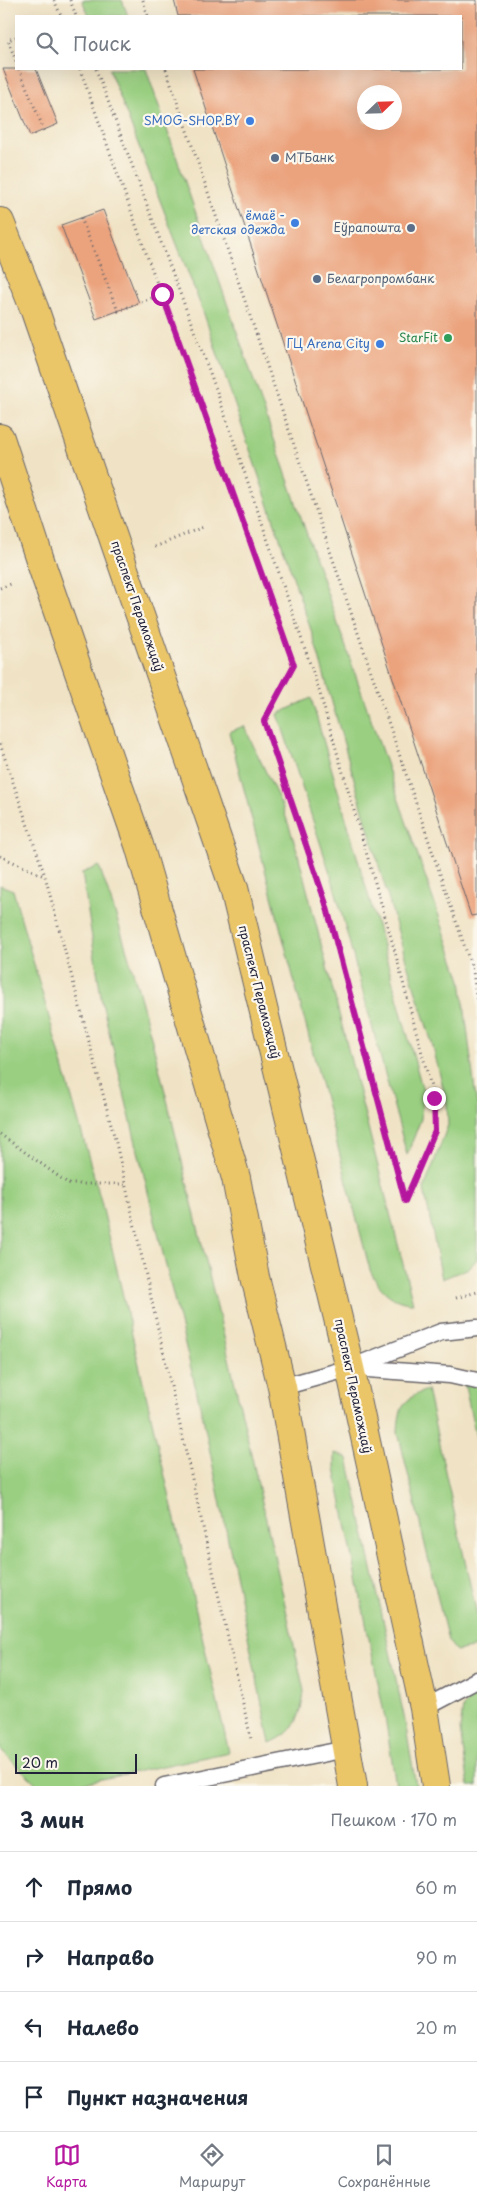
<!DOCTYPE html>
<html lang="ru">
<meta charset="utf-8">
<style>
body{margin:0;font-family:"Playpen Sans",sans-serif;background:#f2f2f3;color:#1f2937}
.compass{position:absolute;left:357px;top:85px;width:45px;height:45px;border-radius:50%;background:#fff;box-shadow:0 5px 20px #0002;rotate:67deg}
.scale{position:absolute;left:15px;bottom:12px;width:122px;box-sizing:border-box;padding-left:5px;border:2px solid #22223b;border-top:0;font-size:14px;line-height:18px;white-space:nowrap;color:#22223b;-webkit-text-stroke:4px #fbf7ec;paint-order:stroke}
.stop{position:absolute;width:15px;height:15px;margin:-11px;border:4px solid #b5179e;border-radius:50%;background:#fff}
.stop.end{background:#b5179e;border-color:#fff;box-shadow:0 1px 5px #0008}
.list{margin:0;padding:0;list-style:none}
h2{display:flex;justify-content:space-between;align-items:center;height:65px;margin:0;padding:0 20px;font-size:21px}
h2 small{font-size:16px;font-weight:400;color:#747a83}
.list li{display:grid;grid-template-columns:32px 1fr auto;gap:15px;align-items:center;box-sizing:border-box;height:70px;padding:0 20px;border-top:1px solid #e0e1e3}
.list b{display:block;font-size:19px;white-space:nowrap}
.list em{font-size:16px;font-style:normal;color:#747a83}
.icon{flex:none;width:28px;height:28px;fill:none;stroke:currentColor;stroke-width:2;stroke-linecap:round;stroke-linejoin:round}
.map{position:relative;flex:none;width:477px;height:1786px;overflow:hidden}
.search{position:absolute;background:#fff;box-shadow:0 5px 20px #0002;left:15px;right:15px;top:15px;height:55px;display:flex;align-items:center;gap:12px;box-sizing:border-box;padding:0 18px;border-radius:0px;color:#747a83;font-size:19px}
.sheet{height:345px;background:#fff}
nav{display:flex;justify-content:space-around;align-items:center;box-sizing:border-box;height:70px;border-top:1px solid #e0e1e3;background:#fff;font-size:14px;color:#747a83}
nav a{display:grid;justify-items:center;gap:2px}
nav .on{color:#b5179e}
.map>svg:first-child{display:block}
.green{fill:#9acf81;stroke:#5e785e}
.building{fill:#eba37d;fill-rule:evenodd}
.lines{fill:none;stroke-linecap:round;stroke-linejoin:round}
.service-casing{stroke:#6a666b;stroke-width:19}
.primary-casing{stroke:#6a666b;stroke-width:30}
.path{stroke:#6a666b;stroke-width:3;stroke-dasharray:1 4;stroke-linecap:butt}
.service{stroke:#fff;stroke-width:16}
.primary{stroke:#ebc669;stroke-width:28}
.route{stroke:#b5179e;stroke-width:6}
.shop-dot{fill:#3f7fe0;stroke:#fbf7ec;stroke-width:2}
.service-dot{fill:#5c6f8a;stroke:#fbf7ec;stroke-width:2}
.leisure-dot{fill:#2e9e5b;stroke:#fbf7ec;stroke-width:2}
.labels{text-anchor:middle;stroke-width:4.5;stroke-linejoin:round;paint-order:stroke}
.shop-label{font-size:12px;fill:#366cbe;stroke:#fbf7ec;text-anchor:end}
.service-label{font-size:12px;fill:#4e5e75;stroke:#fbf7ec;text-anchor:start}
.leisure-label{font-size:12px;fill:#27864d;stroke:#fbf7ec;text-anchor:end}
.street-label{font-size:12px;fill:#22223b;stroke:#fbf7ec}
</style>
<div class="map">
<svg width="477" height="1786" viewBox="0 0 477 1786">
<rect width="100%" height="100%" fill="#fbf7ec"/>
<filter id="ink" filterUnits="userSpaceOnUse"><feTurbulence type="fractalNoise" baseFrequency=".02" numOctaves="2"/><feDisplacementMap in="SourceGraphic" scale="10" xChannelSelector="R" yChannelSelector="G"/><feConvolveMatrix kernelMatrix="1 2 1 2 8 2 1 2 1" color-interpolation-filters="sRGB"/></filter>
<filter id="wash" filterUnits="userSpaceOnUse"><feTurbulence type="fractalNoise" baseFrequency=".0096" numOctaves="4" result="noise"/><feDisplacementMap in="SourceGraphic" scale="20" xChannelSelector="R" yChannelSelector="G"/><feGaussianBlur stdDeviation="1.12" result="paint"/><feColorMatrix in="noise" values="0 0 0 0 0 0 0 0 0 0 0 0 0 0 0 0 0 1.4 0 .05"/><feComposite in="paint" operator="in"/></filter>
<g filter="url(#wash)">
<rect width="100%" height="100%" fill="#f0e3c5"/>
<g class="green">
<path d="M82,0h40l6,16h-39z"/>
<path d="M109,69h37l315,911 16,127v152l-8,9 -27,11 -18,-90 24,-64 -1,-21 -15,-61 -26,-83 -93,-324 -109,-322z"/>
<path d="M311,698l68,234 44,159 -2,28 -14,36 -74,-273 -55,-168z"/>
<path d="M244,726l39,82 14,42 116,453c-21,0 -35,-15 -43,-33l-141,-538z"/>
<path d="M99,866c39,108 65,221 92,333 40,164 77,327 113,492 -3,26 -8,41 -34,52l-67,-325 -101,-415 -20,-130z"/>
<path d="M0,885l13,5 88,311 128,551 -160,34h-30l-39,-36z"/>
<path d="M464,1382l13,5v55z"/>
<path d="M427,1390l50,225v32l-21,4 -8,-10 -50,-209c1,-25 6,-34 29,-42z"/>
<path d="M335,1453l13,5 56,258 12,70h-20l-10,-63 -51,-254z"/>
<path d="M477,1689v97h-8l-9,-56 3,-23z"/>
</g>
<g id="blocks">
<g class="building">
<path d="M174,0h303v915l-6,1 -278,-847h268v-53h-283zM364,92h30v30h-30z"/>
<path d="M3,69h33l22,55 -28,12z"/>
<path d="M103,210l36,93 -43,16 -35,-94z"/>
</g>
</g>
</g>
<g filter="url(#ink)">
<use href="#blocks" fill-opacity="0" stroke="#6a666b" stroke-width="1"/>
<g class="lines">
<g class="service-casing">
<g id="service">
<path d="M354,1368l96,7 27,6"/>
<path d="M282,1387l68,-19 91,-36 36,-4"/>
<path d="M424,1708l53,-28"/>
<path d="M164,1786l182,-37"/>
</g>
</g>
<g class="primary-casing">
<g id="primary">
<path d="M0,222l34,86 200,580 116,480 74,340 12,78"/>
<path d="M0,438l44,134 95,273 97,333 19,99 27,110 71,399"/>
</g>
</g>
<g class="path">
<path d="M54,0l7,16"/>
<path d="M70,0l6,16"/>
<path d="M143,0l5,16"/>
<path d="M16,37l-8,3 8,21"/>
<path d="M19,69l25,61"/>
<path d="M80,69l214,596 -30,56 61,183 80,297"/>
<path d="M96,69l120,320 102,298 74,254 42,157 1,33 -30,69"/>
<path d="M166,69l307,902 4,32"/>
<path d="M81,218l37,93 44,-17"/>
<path d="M155,547l48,-20"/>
<path d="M0,588l11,-4"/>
<path d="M0,744l45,132 71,267 135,596"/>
<path d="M0,856l44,20"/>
<path d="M0,1134l69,50h57"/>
<path d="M456,1298l21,-6"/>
</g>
<use href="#service" class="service"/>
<use href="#primary" class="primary"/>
</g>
</g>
<g class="lines" filter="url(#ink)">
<path class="route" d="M162,294l132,371 -30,56 62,183 79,297 30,-70 -1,-33"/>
</g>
<g class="shop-dot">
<circle cx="250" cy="121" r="5"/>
<circle cx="295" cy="223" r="5"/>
<circle cx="380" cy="344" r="5"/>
</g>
<g class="service-dot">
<circle cx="275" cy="158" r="5"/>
<circle cx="411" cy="228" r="5"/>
<circle cx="317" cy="279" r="5"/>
</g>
<circle class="leisure-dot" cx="448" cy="338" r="5"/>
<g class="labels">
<g class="shop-label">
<text x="240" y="125">SMOG-SHOP.BY</text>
<text x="285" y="220">ёмаё -<tspan x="285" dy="14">детская одежда</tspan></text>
<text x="370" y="348">ГЦ Arena City</text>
</g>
<g class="service-label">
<text x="285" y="162">МТБанк</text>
<text x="401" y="232" text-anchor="end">Еўрапошта</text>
<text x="327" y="283">Белагропромбанк</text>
</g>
<g class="leisure-label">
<text x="438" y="342">StarFit</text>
</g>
<g class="street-label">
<text transform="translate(137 606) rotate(71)" y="4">праспект Пераможцаў</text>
<text transform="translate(259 992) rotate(76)" y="4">праспект Пераможцаў</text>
<text transform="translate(353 1386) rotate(78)" y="4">праспект Пераможцаў</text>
</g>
</g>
</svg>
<svg class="compass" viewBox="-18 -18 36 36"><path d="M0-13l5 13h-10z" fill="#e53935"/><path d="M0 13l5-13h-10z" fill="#747a83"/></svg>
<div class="scale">20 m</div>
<div class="stop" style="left:162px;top:294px"></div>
<div class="stop end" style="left:434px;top:1098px"></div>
<div class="search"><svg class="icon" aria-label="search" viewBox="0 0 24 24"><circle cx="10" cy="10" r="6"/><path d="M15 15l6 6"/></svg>Поиск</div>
</div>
<section class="sheet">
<h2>3 мин<small>Пешком · 170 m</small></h2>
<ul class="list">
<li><svg class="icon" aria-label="ahead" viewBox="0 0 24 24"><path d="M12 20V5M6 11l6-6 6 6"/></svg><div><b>Прямо</b></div><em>60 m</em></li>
<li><svg class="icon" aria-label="right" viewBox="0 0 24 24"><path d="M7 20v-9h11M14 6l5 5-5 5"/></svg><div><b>Направо</b></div><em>90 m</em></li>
<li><svg class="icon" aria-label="left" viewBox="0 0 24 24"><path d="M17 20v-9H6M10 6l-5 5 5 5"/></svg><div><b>Налево</b></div><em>20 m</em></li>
<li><svg class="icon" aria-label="arrive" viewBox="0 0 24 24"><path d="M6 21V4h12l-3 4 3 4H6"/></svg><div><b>Пункт назначения</b></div></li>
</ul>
</section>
<nav>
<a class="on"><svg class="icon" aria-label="map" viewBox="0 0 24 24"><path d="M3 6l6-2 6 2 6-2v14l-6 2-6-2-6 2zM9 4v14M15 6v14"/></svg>Карта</a>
<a><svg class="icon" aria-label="directions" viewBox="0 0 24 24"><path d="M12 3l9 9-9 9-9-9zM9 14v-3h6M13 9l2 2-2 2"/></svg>Маршрут</a>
<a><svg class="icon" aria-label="saved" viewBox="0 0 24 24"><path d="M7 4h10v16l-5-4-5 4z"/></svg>Сохранённые</a>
</nav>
